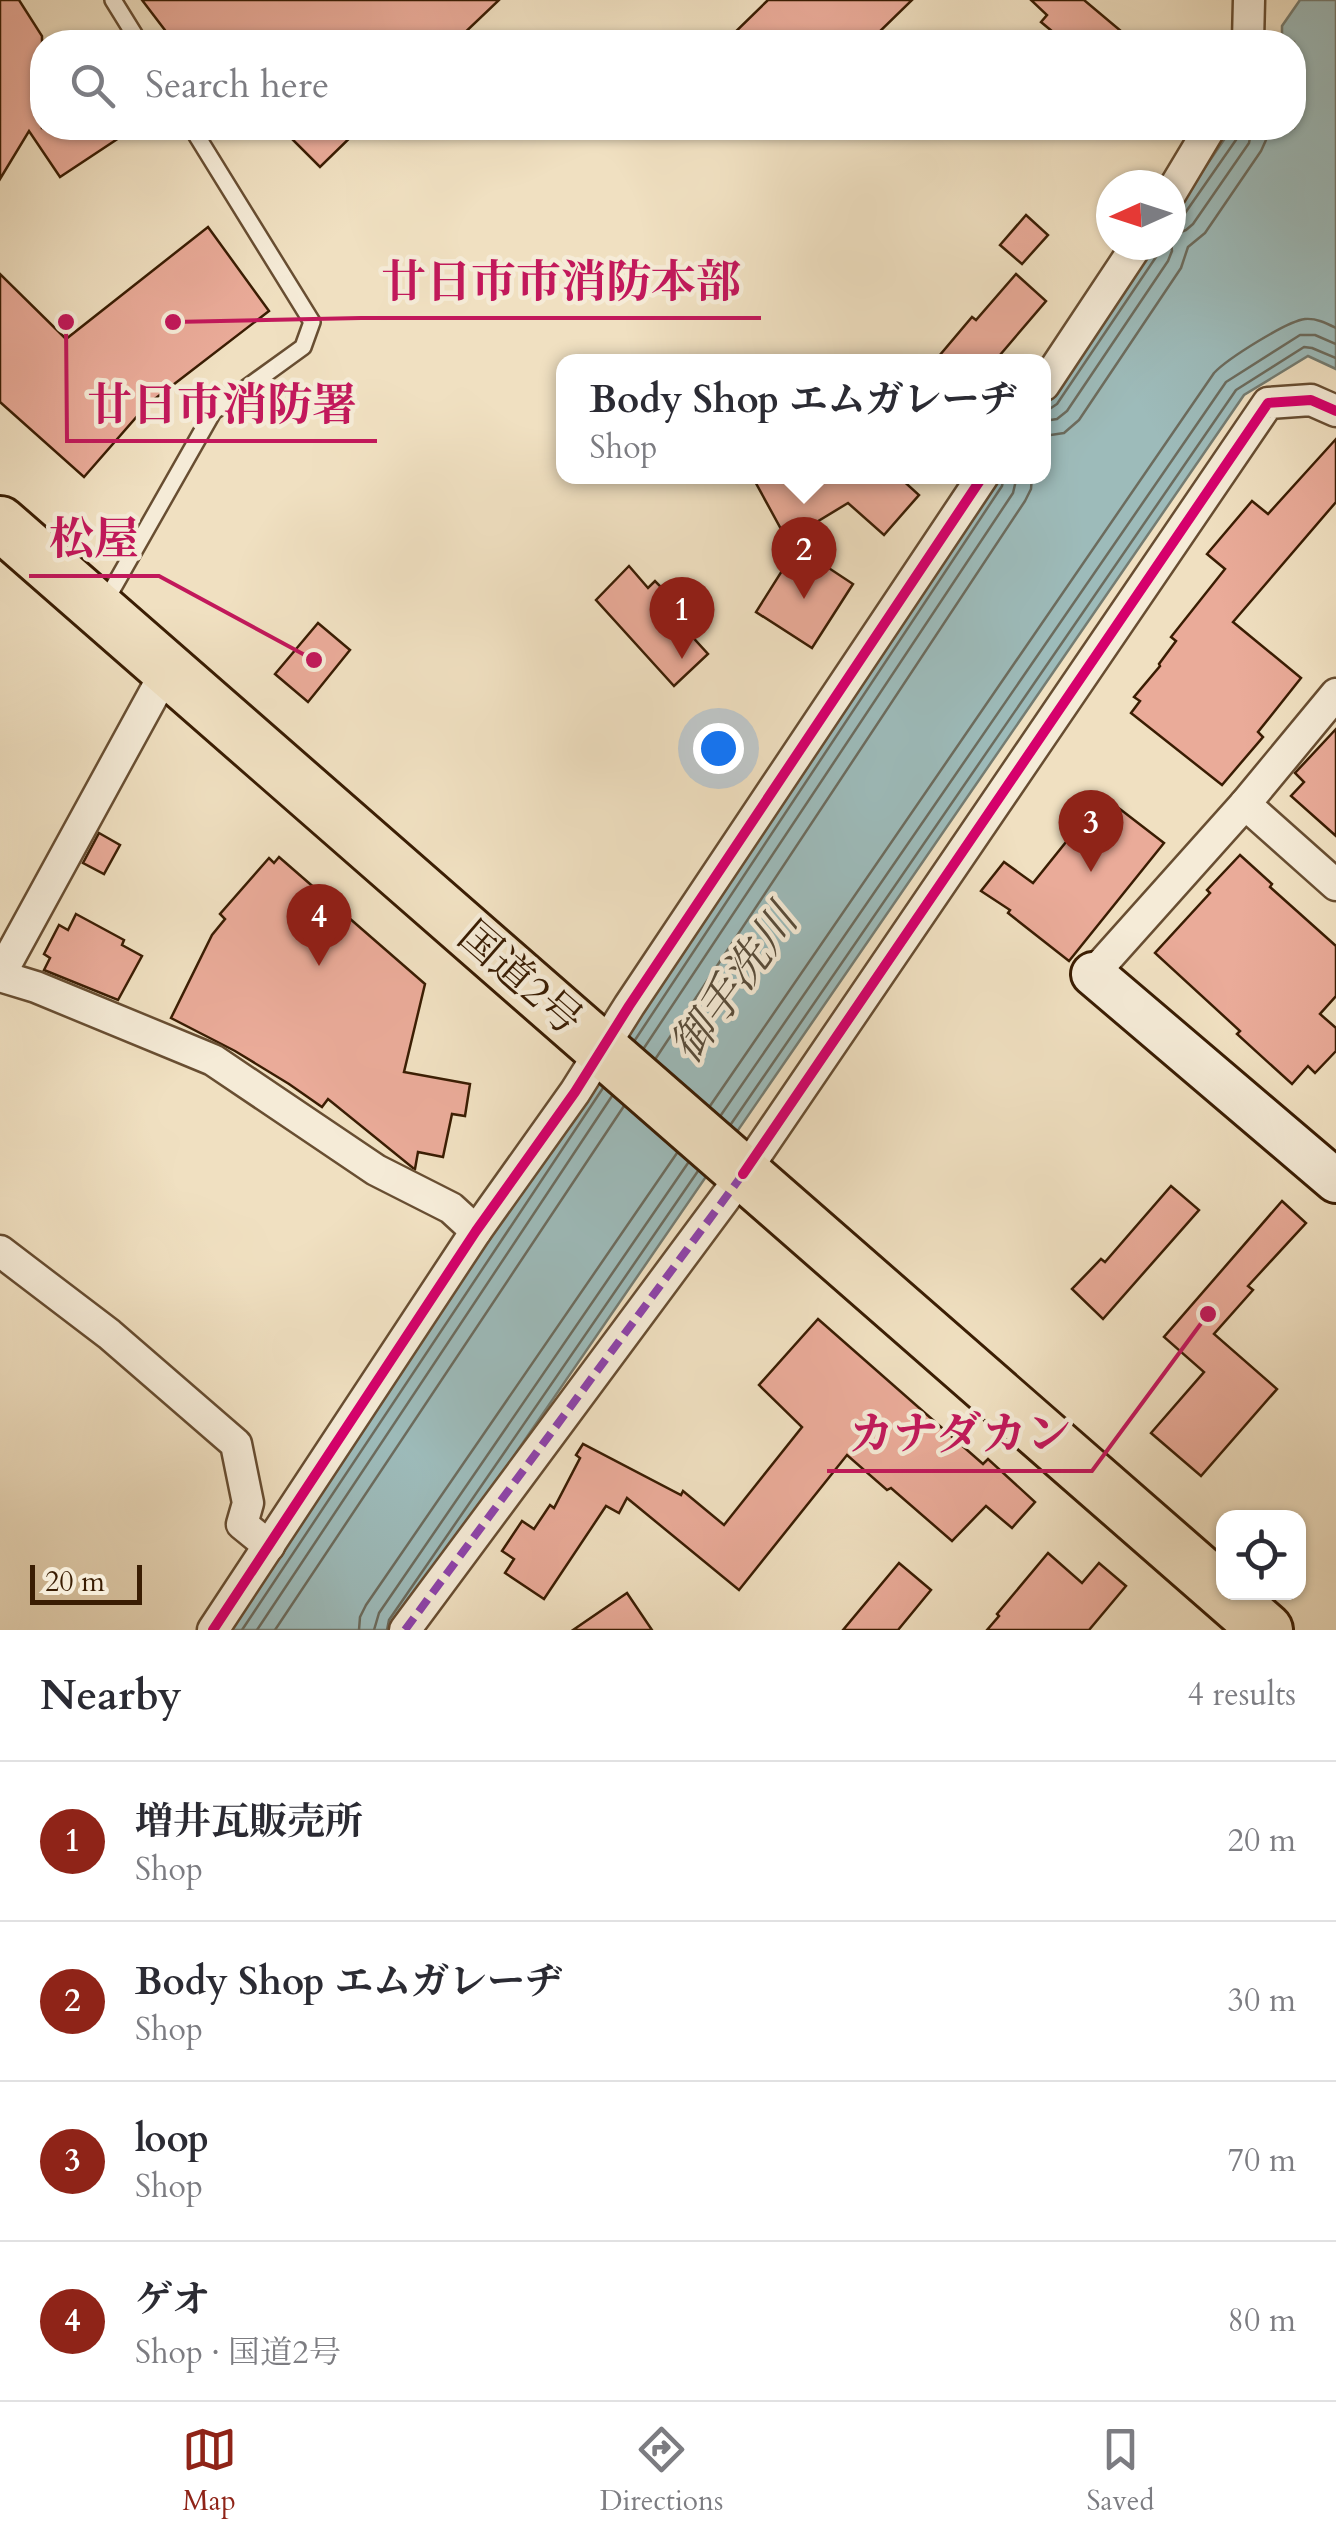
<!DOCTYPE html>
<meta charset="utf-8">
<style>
body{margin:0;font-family:Cardo,"Noto Serif JP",serif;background:#f7f7f7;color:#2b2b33}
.controls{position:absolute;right:30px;bottom:30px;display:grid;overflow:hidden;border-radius:20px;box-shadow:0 2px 8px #0004}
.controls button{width:90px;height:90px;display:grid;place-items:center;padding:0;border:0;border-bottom:2px solid #e1e1e2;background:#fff;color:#2b2b33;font:50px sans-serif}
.compass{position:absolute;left:1096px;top:170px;width:90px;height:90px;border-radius:50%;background:#fff;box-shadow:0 2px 8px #0004;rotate:267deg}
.scale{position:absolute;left:30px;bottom:25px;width:112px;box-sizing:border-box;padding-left:10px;border:5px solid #3a1d03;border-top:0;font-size:28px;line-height:35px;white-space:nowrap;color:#3a1d03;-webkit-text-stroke:8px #f5ebd7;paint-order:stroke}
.you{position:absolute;left:718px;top:748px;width:35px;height:35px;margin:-25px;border:8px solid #fff;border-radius:50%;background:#1a73e8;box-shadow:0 0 0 15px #1a73e833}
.badge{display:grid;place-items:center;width:65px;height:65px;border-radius:50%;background:#8f2418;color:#fff;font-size:32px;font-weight:700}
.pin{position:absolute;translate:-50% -82px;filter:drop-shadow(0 2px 5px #0008)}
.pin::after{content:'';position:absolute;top:52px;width:35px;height:30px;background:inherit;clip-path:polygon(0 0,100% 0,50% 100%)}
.popup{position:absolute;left:556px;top:354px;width:495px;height:130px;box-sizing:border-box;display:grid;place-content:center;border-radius:20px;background:#fff;filter:drop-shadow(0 2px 8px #0005);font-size:32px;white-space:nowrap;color:#7c7c81}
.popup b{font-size:38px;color:#2b2b33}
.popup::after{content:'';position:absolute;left:50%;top:100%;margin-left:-20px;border:20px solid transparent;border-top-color:#fff}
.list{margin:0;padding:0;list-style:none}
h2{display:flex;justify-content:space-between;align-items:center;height:130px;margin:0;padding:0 40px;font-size:42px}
h2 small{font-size:32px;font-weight:400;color:#7c7c81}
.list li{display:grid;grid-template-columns:65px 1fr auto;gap:30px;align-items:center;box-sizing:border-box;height:160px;padding:0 40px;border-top:2px solid #e1e1e2}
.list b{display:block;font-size:38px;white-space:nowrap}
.list p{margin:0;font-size:32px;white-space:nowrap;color:#7c7c81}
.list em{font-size:32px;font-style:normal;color:#7c7c81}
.icon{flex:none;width:55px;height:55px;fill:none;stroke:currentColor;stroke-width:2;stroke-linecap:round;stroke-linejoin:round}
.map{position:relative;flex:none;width:1336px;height:1630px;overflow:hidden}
.search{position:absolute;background:#fff;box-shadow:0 2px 8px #0004;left:30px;right:30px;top:30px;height:110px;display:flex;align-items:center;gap:25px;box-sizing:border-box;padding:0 35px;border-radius:40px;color:#7c7c81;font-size:38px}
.sheet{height:770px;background:#fff}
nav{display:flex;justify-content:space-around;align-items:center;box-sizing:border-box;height:140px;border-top:2px solid #e1e1e2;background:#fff;font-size:28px;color:#7c7c81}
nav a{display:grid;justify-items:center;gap:5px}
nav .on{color:#8f2418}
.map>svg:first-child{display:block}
.water{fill:#9dbbba;stroke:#757c71;stroke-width:2.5}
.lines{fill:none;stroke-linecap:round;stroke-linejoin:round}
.shore{stroke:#6c6c5e;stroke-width:2.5}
.building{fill:#eaab99;stroke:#3a1d03;stroke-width:2.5}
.lane-casing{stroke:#684e32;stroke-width:20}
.street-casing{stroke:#684e32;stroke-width:35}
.secondary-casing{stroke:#3a1d03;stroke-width:48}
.highway-casing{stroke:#3a1d03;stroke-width:58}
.lane{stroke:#f5ebd7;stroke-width:15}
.street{stroke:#f5ebd7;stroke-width:30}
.secondary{stroke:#f5ebd7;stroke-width:42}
.highway{stroke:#f0e0c1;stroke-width:52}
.quiet{stroke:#8e44ad;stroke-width:8;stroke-dasharray:15 8;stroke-linecap:butt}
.cycleway-casing{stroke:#f5ebd7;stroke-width:16}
.cycleway{stroke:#d6006c;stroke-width:10}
.labels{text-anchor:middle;stroke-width:9;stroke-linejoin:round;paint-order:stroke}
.street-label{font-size:42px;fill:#3a1d03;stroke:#f5ebd7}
.water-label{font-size:45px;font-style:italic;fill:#584c3a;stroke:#f5ebd7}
.leader{fill:none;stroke:#c2185b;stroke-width:4}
.callout-dot{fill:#c2185b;stroke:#f5ebd7;stroke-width:4}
.callout-label{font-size:45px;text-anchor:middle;font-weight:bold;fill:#c2185b;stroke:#f5ebd7;stroke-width:9;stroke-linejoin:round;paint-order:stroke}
</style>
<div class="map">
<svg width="1336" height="1630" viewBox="0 0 1336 1630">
<rect width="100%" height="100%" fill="#f0e0c1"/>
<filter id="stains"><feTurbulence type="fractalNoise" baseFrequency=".002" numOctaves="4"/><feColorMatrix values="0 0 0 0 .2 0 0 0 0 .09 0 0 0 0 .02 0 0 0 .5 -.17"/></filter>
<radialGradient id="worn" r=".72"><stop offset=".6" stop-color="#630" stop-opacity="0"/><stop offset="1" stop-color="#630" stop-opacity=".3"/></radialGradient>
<path class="water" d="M1300,0h36v369l-28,-13 -64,39 -850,1235h-165l767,-1153 48,-1v-71l108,-160h19v-28l61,-89h62v-86h-12v-16z"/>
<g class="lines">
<g class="shore">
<path d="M1171,221l7,-1 5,-4 55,-79 2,-9"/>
<path d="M1171,236l15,-6 7,-6 56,-81 3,-15"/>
<path d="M1044,409l7,-1 6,-4 101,-150 1,-9"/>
<path d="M1044,421l13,-2 10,-8 101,-150 4,-10 -1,-10"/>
<path d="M1044,436l20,-3 15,-13 102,-152 7,-21 17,-14 56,-82 5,-11 1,-12"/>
<path d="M635,1040l367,-554 2,-10"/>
<path d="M644,1048l369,-555 4,-17"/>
<path d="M656,1058l369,-557 6,-12 1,-13"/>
<path d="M710,1106l504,-733c13,-14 73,-52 91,-54 11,-1 21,4 31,9"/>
<path d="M721,1115l505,-733 74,-47h15l21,9"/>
<path d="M731,1124l505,-734 68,-43 8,1 24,10"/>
<path d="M242,1630l361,-542"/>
<path d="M257,1630l355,-534"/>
<path d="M275,1630l349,-524"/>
<path d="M359,1630l1,-13 6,-12 311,-452"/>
<path d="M374,1630l5,-17 309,-450"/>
<path d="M387,1630l2,-10 309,-449"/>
</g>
</g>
<g class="building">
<path d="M0,0h19l23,36v92h92l-74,49 -31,-46 -29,48z"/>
<path d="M142,0h357l-44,42h-281z"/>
<path d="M768,0h144l-43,42h-144z"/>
<path d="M1031,0h53l50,42h-69l-24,-20 6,-7z"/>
<path d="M281,128h79l-40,39z"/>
<path d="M1026,215l22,20 -26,29 -22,-19z"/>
<path d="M208,227l61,84 -122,94 -63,72 -84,-75v-128l66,65z"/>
<path d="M1016,274l30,27 -52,61h-60l38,-45 4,3z"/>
<path d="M1336,439v63l-103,120 68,56 -43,54 5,5 -41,48 -91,-72 9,-12 -6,-4 26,-31 -1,-2 17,-23 -5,-4 54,-68 -18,-15 45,-53 16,13z"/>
<path d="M752,476h146l21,19 -35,40 -36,-32 -61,37z"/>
<path d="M797,547l56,37 -41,64 -56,-36z"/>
<path d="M629,566l19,22 7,-7 6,6 34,38 -7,7 20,22 -34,32 -78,-86z"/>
<path d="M318,623l32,27 -42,52 -33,-28z"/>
<path d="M1336,729v107l-45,-40 13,-14 -9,-9z"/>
<path d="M1103,796l61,47 -95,118 -61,-48 2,-3 -29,-19 23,-29 29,21z"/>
<path d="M99,833l21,12 -16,29 -21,-11z"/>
<path d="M1240,855l32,29 -2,3 66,59v50l-16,18 16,14v23l-21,22 -7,-7 -16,18 -55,-50 3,-3 -85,-78 55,-60 -3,-3z"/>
<path d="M279,857l146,127 -21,88 66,12 -5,32 -13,-2 -9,43 -25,-5 -3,17 -2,-1 -85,-69 -6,8 -33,-23 -54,-33 -64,-33 41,-83 13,-16 -5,-5 49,-56 5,5z"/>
<path d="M76,914l48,26 -2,5 20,11 -24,44 -74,-30 6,-12 -6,-4 15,-29 9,5z"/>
<path d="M1171,1186l28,24 -96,109 -31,-30 29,-30 4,3z"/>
<path d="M1282,1201l24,22 -58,63 5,4 -39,44 63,55 -76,87 -50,-43 53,-61 -40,-35z"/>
<path d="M818,1319l165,145 5,-5 47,43 -23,26 -26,-22 -34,35 -61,-53 -4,2 -40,-35 -108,135 -112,-92 -8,15 -13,-7 -62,93 -39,-26 9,-14 -12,-8 20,-30 12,8 16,-24 4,3 26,-50 -4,-3 7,-11 98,51 2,-4 41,34 78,-98 -43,-42z"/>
<path d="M1048,1553l34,30 17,-20 27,23 -37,44h-102l12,-14 -2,-2z"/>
<path d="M899,1563l32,27 -33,40h-55z"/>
<path d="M627,1593l25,37h-79z"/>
</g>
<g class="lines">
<g class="lane-casing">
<g id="lane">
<path d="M113,0l26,42"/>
<path d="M105,602l108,-190 90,-65 9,-25 -120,-194"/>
</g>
</g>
<g class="street-casing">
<g id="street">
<path d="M1248,42l1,-42"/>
<path d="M1171,193l39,-65"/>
<path d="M1044,385l93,-140"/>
<path d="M1245,804l91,81"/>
<path d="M1093,974l152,-170 91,-110"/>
<path d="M0,975l168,-307"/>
<path d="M0,976l36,11 177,73 163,110 75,38 25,23"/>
<path d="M0,1251l109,83 127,110 12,59 -6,21 27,22"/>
<path d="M213,1630l263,-399 99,-139 54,-86 354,-530"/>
<path d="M405,1630l338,-456 525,-771 43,-3 25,11"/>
</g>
</g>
<g class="secondary-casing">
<path id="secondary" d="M1093,974l243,207"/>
</g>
<g class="highway-casing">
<path id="highway" d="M0,523l1266,1107"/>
</g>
<use href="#lane" class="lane"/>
<use href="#street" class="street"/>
<use href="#secondary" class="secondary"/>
<use href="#highway" class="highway"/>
<path class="quiet" d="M405,1630l338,-456"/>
<g class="cycleway-casing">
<g id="cycleway">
<path d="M743,1174l525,-771 43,-3 25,11"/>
<path d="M213,1630l263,-399 99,-139 54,-86 354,-530"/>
</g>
</g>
<use href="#cycleway" class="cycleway"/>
</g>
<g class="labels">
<g class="street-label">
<text transform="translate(521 977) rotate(41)" y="15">国道2号</text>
</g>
<g class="water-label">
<text transform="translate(733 983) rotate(-54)" y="16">御手洗川</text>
</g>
</g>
<path class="leader" d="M173 322L361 318H761M66 322L67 441H377M314 660L159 576H29M1208 1314L1092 1471H827"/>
<g class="callout-dot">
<circle cx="173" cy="322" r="10"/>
<circle cx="66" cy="322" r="10"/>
<circle cx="314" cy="660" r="10"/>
<circle cx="1208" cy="1314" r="10"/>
</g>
<g class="callout-label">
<text x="561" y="297">廿日市市消防本部</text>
<text x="222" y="420">廿日市消防署</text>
<text x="94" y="554">松屋</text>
<text x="960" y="1449">カナダカン</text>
</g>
<rect width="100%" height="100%" filter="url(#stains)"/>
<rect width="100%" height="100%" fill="url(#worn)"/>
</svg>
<div class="controls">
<button><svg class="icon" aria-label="locate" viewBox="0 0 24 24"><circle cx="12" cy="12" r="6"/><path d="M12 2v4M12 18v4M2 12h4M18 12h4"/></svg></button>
</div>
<svg class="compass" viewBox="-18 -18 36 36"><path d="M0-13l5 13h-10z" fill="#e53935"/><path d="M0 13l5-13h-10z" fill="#7c7c81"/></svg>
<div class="scale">20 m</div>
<div class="you"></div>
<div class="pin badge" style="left:682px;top:659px">1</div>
<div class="pin badge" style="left:804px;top:599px">2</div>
<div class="popup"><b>Body Shop エムガレーヂ</b>Shop</div>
<div class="pin badge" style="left:1091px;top:872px">3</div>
<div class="pin badge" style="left:319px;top:966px">4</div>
<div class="search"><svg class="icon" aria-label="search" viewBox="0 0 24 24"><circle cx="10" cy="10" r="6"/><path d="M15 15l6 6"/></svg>Search here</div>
</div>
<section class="sheet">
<h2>Nearby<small>4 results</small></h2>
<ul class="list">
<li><span class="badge">1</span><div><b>増井瓦販売所</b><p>Shop</p></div><em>20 m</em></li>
<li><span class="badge">2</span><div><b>Body Shop エムガレーヂ</b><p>Shop</p></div><em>30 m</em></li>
<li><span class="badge">3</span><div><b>loop</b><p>Shop</p></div><em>70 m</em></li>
<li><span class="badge">4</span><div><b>ゲオ</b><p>Shop · 国道2号</p></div><em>80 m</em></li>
</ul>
</section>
<nav>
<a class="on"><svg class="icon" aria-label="map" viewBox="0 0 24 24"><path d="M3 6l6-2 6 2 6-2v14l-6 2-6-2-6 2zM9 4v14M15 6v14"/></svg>Map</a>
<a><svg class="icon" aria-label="directions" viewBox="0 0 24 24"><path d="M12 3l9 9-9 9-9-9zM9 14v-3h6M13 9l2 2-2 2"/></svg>Directions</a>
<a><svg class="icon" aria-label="saved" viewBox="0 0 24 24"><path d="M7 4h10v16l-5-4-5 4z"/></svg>Saved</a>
</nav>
